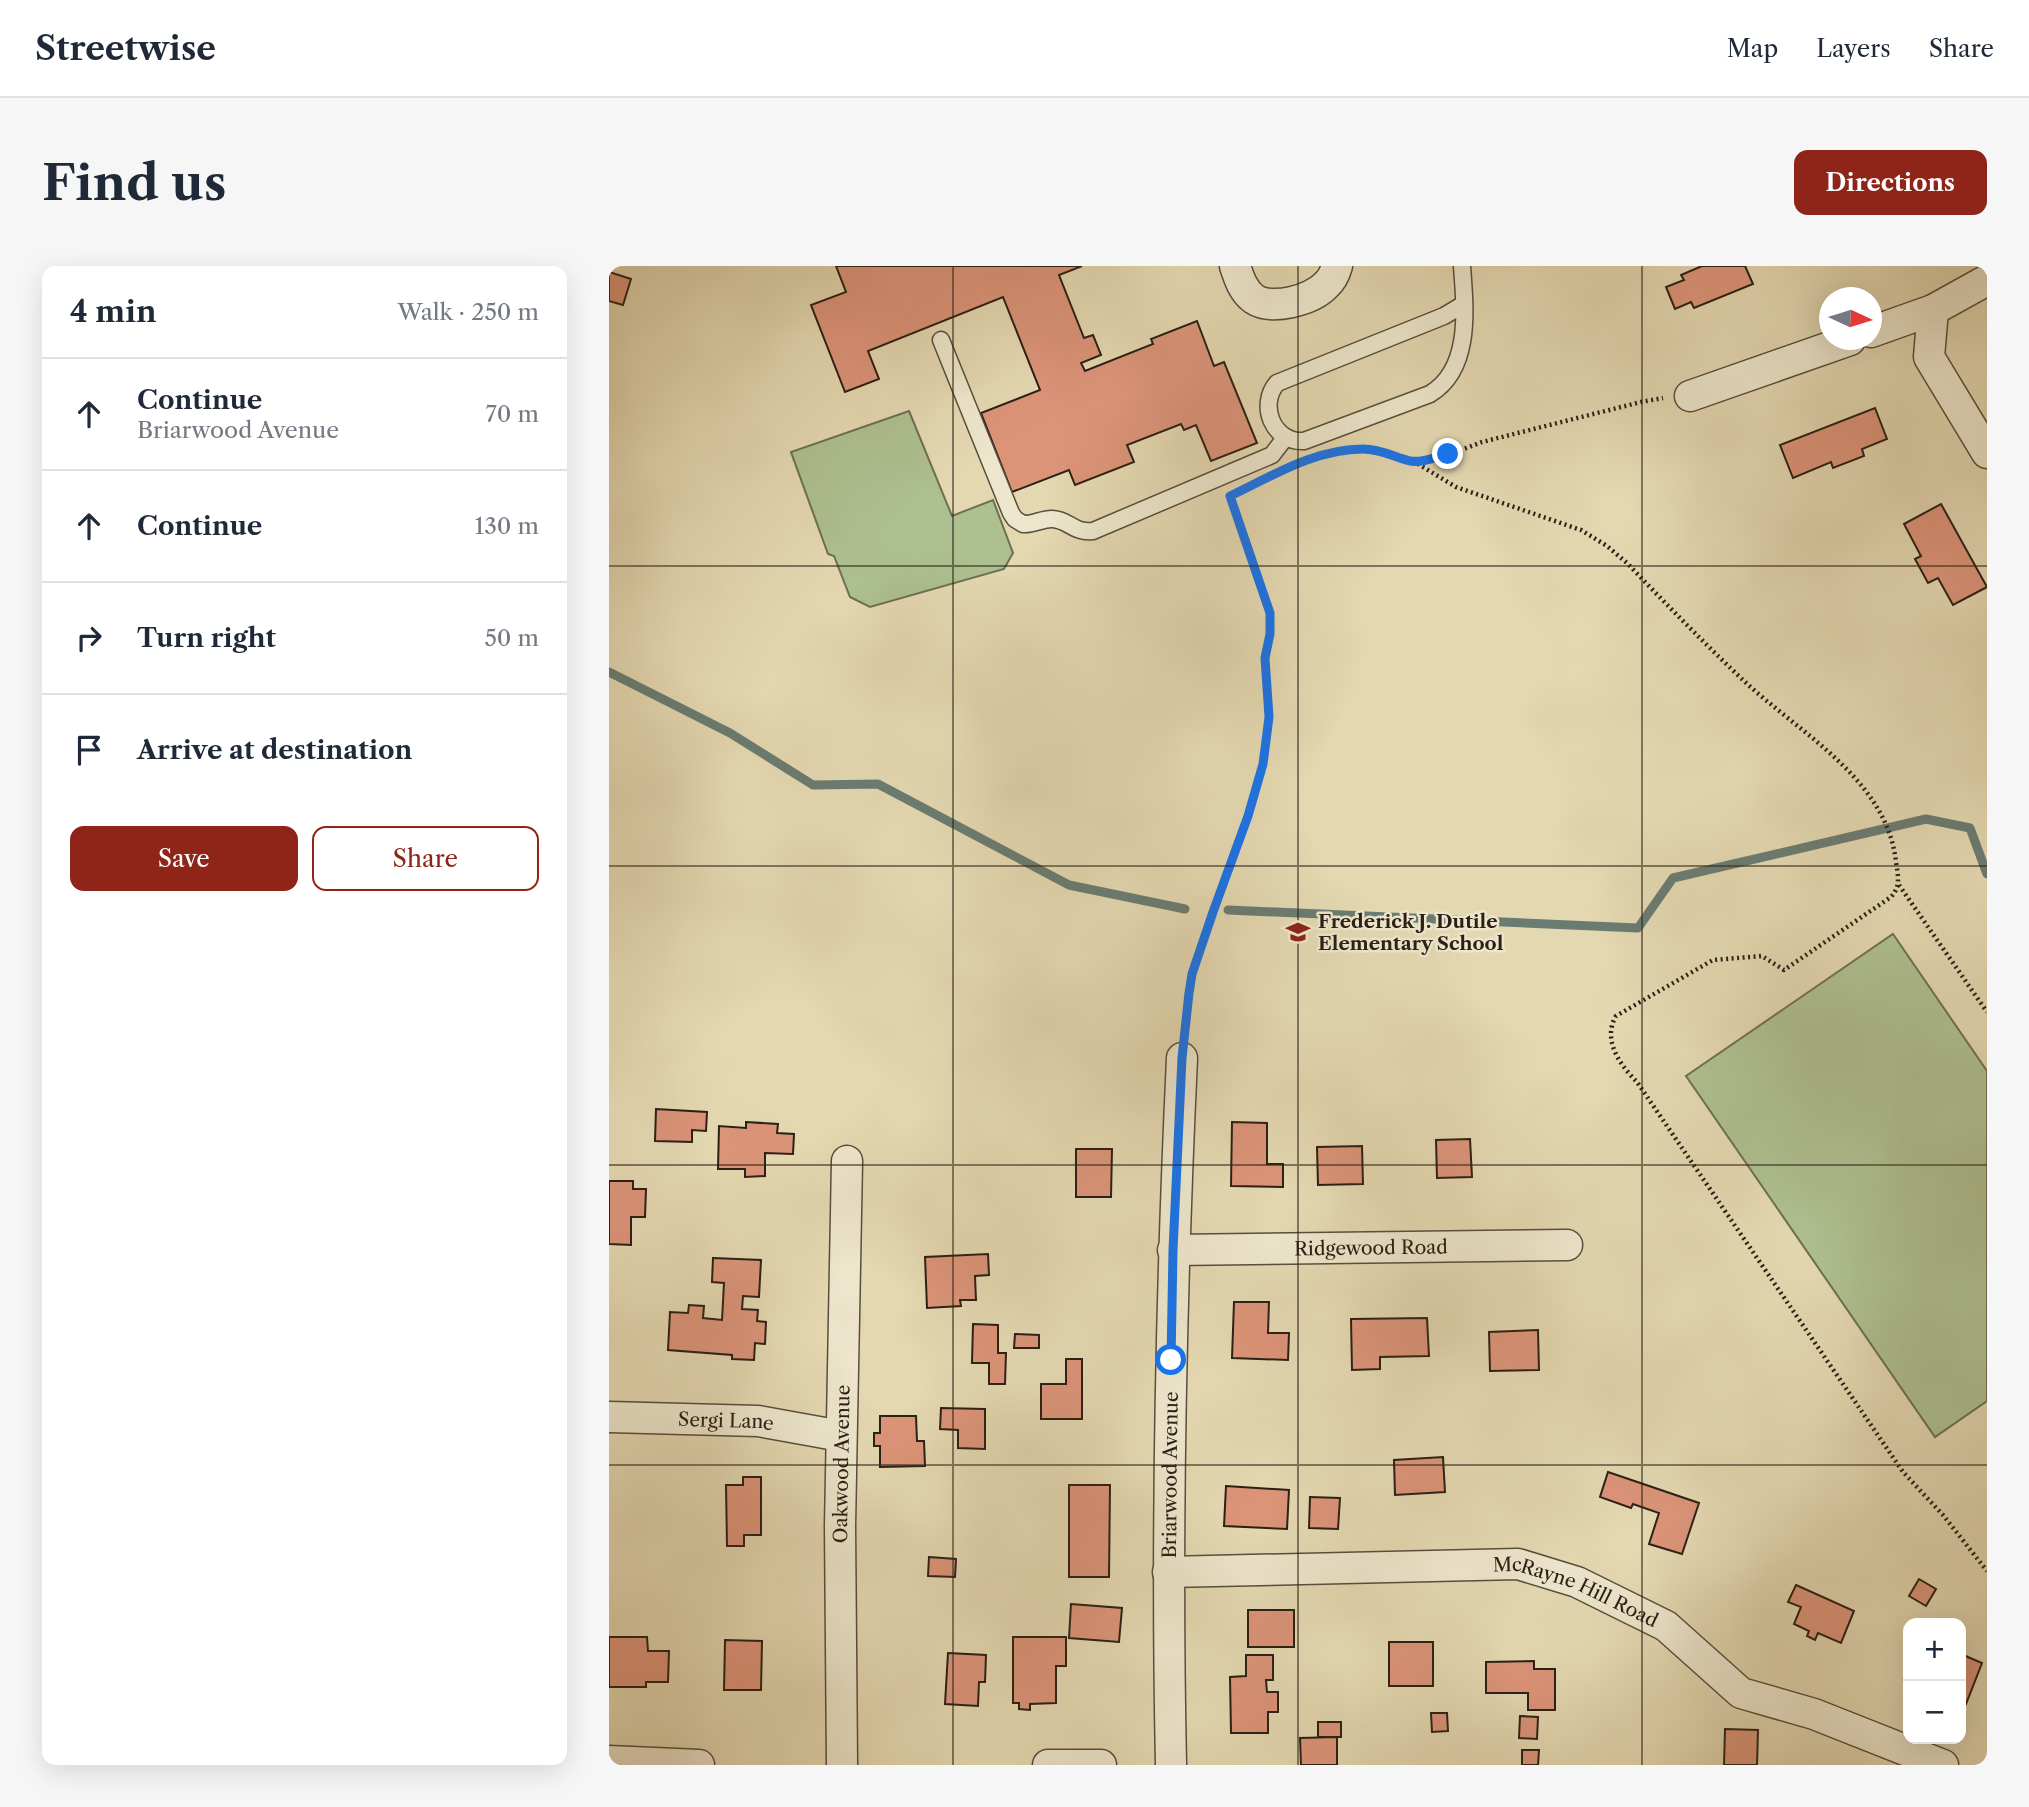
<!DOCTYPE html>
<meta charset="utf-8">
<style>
body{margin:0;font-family:"Libre Caslon Text",serif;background:#f6f6f7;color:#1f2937}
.controls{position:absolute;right:21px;bottom:21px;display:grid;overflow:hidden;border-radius:14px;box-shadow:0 7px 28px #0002}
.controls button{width:63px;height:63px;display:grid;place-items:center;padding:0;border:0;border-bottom:2px solid #e0e1e3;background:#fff;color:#1f2937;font:35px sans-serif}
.compass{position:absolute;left:1210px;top:21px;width:63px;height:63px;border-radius:50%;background:#fff;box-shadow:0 7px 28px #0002;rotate:94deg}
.stop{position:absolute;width:21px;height:21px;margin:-16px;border:5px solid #1a73e8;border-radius:50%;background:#fff}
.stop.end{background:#1a73e8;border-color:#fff;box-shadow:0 2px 7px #0008}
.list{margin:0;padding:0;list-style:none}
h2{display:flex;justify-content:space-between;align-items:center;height:91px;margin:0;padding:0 28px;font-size:30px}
h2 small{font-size:23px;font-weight:400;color:#747a83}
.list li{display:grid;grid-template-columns:46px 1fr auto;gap:21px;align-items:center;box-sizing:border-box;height:112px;padding:0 28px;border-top:2px solid #e0e1e3}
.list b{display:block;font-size:26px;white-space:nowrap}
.list p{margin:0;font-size:23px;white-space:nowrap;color:#747a83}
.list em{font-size:23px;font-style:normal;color:#747a83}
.actions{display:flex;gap:14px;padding:21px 28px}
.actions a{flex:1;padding:16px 0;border:2px solid #8f2418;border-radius:14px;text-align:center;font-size:24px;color:#8f2418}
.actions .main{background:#8f2418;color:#fff}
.icon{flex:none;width:38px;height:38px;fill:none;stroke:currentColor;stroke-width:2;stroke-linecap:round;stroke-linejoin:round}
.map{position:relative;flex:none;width:1378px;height:1499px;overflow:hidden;border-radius:14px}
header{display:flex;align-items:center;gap:42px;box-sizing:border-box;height:98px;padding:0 35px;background:#fff;border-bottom:2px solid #e0e1e3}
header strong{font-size:33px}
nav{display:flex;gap:38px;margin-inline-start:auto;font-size:24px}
.intro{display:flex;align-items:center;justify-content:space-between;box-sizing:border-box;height:168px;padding:0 42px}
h1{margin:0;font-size:49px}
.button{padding:18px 32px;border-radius:14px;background:#8f2418;color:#fff;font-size:24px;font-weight:700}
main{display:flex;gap:42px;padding:0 42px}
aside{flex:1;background:#fff;border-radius:14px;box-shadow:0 7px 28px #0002}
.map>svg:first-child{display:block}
.green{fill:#aec090;stroke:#6c7053;stroke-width:2}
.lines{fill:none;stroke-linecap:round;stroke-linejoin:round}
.stream{stroke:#6a7c72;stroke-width:9}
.building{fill:#dc9479;stroke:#2a2016;stroke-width:2}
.lane-casing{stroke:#584e3d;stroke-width:19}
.street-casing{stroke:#584e3d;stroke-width:33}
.path{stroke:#2a2016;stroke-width:4.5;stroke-dasharray:2 3.5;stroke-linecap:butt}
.lane{stroke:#ede6cc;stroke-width:16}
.street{stroke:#ede6cc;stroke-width:30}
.route{stroke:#1a73e8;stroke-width:9}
.grid{fill:none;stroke:#2a2016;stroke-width:2;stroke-opacity:0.55}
.labels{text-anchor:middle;stroke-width:5;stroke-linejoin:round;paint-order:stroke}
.poi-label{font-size:19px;font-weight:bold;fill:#2a2016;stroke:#ede6cc;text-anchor:start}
.street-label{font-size:19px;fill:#2a2016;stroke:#ede6cc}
</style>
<header>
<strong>Streetwise</strong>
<nav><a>Map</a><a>Layers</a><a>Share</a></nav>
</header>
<div class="intro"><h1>Find us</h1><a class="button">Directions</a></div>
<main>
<aside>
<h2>4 min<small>Walk · 250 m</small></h2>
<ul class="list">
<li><svg class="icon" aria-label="ahead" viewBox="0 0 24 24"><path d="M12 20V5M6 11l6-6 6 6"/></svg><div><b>Continue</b><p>Briarwood Avenue</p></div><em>70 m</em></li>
<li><svg class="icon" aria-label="ahead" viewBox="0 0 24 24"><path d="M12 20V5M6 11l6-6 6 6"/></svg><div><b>Continue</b></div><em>130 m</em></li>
<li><svg class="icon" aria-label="right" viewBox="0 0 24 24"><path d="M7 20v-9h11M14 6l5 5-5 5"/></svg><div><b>Turn right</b></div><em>50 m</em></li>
<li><svg class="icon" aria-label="arrive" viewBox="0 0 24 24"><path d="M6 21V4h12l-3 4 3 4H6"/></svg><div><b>Arrive at destination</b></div></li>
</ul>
<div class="actions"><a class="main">Save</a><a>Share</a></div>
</aside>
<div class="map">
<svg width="1378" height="1499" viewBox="0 0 1378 1499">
<rect width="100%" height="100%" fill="#e4d8b1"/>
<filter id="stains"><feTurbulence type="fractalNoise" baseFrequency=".00286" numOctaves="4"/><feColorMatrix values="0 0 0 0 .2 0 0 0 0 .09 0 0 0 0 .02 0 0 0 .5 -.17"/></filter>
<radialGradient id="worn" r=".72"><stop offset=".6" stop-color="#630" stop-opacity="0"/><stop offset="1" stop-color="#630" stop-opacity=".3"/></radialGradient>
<g class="green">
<path d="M300,145l43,105 41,-16 20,53 -9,16 -134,38 -20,-10 -16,-41 -6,-2 -37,-102z"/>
<path d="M1284,668l94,137v330l-52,36 -249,-361z"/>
</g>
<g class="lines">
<g class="stream">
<path d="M0,406l121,61 83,52 65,-1 191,101 116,24"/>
<path d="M619,644l410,18 35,-50 253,-59 44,9 17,46"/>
</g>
</g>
<g class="building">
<path d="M227,0h246l-23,9 25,63 9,-3 8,20 -20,8 4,8 68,-27 -2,-5 46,-18 17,45 10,-4 33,81 -46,18 -15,-36 -12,5 -3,-6 -54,21 7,17 -59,23 -6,-15 -57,22 -31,-79 59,-23 -37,-93 -135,54 11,28 -34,13 -34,-87 35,-13z"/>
<path d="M1093,0h43l8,18 -59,24 -3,-6 -16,7 -9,-22 18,-7 -3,-5z"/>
<path d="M0,6l22,7 -8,26 -14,-4z"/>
<path d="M1266,142l12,31 -25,10 2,7 -31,12 -2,-6 -38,16 -13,-33z"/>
<path d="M1332,238l46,83 -34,18 -15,-27 -10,5 -13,-24 6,-3 -17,-32z"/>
<path d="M47,843l51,3 -1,19 -14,-1v12l-37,-1z"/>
<path d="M137,856l32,2 -1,9 17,1 -1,20 -28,-1v23l-20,1v-8h-27l1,-43 27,2z"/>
<path d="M623,856l35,1v41h16v23l-52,-1z"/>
<path d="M861,873l2,38 -35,1 -1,-38z"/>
<path d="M753,880l1,38 -45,1 -1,-38z"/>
<path d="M467,883h36l-1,48h-35z"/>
<path d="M0,915h24v8h13l-1,28h-14v28l-22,-1z"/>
<path d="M379,988l1,21 -14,1 1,24h-16l1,6 -34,2 -2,-51z"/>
<path d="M104,992l48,2 -2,37 -16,-1 -1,13 16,1 -1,11 9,1 -1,22 -10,-1 -1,17 -22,-1v-4l-64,-5 2,-38 18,1 1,-8 15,1 -1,12 19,2 2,-37 -12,-1z"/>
<path d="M625,1036h35l-1,31h21l-1,27 -56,-2z"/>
<path d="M818,1052l2,38 -49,1v12l-28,1 -1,-51z"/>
<path d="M364,1058l25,1v28h8l-1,31h-16v-21h-17z"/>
<path d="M929,1064l1,40 -49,1 -1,-39z"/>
<path d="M406,1068l24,1v13h-25z"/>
<path d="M457,1093h16v60h-41v-35h25z"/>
<path d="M332,1142l44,1v40l-27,-1v-18l-18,-1z"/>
<path d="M271,1150h36l1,25h7l1,25 -45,1v-21h-6v-13h6z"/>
<path d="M834,1191l2,35 -50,3 -1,-35z"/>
<path d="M999,1206l91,31 -17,51 -33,-10 10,-31 -26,-9 -2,4 -31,-11z"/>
<path d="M134,1211h18v58h-17v11h-17l-1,-61h17z"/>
<path d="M460,1219h41l-1,92h-40z"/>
<path d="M617,1220l63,4 -2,39 -63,-3z"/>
<path d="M701,1231l30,1 -2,31 -29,-1z"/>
<path d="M320,1291l27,2 -1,18 -27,-1z"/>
<path d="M1310,1313l17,10 -10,17 -17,-10z"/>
<path d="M1187,1319l58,26 -13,32 -23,-10 -3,7 -8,-4 2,-5 -15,-7 7,-17 -13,-5z"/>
<path d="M462,1338l51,4 -3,34 -50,-4z"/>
<rect x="639" y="1344" width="46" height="37"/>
<path d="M0,1371h38l1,14h21l-1,31h-22v5h-37z"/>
<path d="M404,1371h53v29h-10v37l-26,1v6l-11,-1v-6h-6z"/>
<path d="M116,1374l37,1 -1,49h-37z"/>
<rect x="780" y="1376" width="44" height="44"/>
<path d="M339,1387l38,2 -1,27h-6l-1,24 -33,-2z"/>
<path d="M1352,1388l21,9 -16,41 -5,-2z"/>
<path d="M637,1389h27v25h-7l1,12h11v20h-10v21h-37l-1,-56 16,-1z"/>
<path d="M925,1395v8h21v41h-27v-17h-42v-31z"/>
<path d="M822,1447h16l1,18 -16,1z"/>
<path d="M911,1450l18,1 -1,22 -18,-1z"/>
<rect x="709" y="1456" width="23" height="15"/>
<path d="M1116,1463l33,1 -1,35h-33z"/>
<path d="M728,1471v28h-36l-1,-27z"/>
<path d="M913,1484h17l-1,15h-16z"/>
</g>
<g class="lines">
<g class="lane-casing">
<g id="lane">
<path d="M853,0c3,42 10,103 -32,128l-126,47c-31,2 -46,-36 -27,-58l167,-67 20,-12"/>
<path d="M332,74l70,173 4,6 8,5c11,1 20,-6 30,-5 16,1 20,14 40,12l179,-76 13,-17"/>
</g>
</g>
<g class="street-casing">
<g id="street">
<path d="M626,0c4,12 8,25 19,33 18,12 58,1 72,-14 6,-5 9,-12 11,-19"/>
<path d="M1324,44l-4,47 58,96"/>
<path d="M1262,66l62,-22 54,-30"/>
<path d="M1081,130l160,-56"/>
<path id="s1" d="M564,984l394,-5"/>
<path id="s2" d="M0,1151l149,4 83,15"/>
<path id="s3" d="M559,1306l350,-8 59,18 89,44 75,67 73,21 129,51"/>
<path d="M0,1495l90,4"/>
<path id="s4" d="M233,1499l-2,-239 7,-365"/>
<path d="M439,1499h53"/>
<path id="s5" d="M562,1499c-5,-236 0,-471 11,-707"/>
</g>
</g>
<g class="path">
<path d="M744,183h21l13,3 26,9 35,-6 34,-13 159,-40 22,-4"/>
<path d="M804,195l43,26 125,43 26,16 20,17c38,40 76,79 116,117 56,53 144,99 153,182 2,14 5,24 -5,35l-107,73 -22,-14 -49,4 -97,56c-14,24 4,49 21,66l266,390 40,43 44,56"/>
<path d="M1290,619l88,127"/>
<path d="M575,765l9,-57 20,-62 35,-97 16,-51 4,-29 1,-36 -4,-41 5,-24v-21l-40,-116"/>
</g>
<use href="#lane" class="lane"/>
<use href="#street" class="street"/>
</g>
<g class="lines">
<path class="route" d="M562,1094l2,-110 9,-192 7,-65 3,-19 21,-62 35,-96 15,-52 6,-47 -4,-59 5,-24v-21l-40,-117c42,-20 85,-47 133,-47 18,0 31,8 47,12 11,2 27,-4 38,-7"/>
</g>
<path class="grid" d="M344,0v1499M689,0v1499M1033,0v1499M0,300h1378M0,600h1378M0,899h1378M0,1199h1378"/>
<defs>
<g id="school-bare" transform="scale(1.89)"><path d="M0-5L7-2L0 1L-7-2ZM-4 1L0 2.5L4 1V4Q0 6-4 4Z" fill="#8f2418" stroke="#ede6cc" stroke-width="2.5" paint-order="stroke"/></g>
</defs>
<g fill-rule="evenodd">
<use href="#school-bare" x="689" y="666"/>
</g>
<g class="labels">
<g class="poi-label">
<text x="709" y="662">Frederick J. Dutile<tspan x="709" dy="22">Elementary School</tspan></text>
</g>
<g class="street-label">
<text dy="7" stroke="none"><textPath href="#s1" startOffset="198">Ridgewood Road</textPath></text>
<text dy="7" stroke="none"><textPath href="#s2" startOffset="117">Sergi Lane</textPath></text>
<text dy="7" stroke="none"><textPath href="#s4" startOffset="301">Oakwood Avenue</textPath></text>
<text dy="7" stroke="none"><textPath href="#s5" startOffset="290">Briarwood Avenue</textPath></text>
<text dy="7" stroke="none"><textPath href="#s3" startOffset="413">McRayne Hill Road</textPath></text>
</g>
</g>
<rect width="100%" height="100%" filter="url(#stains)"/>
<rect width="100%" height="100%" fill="url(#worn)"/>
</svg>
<div class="controls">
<button>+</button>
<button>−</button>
</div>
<svg class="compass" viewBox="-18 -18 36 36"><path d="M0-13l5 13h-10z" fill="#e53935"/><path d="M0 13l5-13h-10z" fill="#747a83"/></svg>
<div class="stop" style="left:562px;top:1094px"></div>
<div class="stop end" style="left:839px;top:188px"></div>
</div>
</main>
